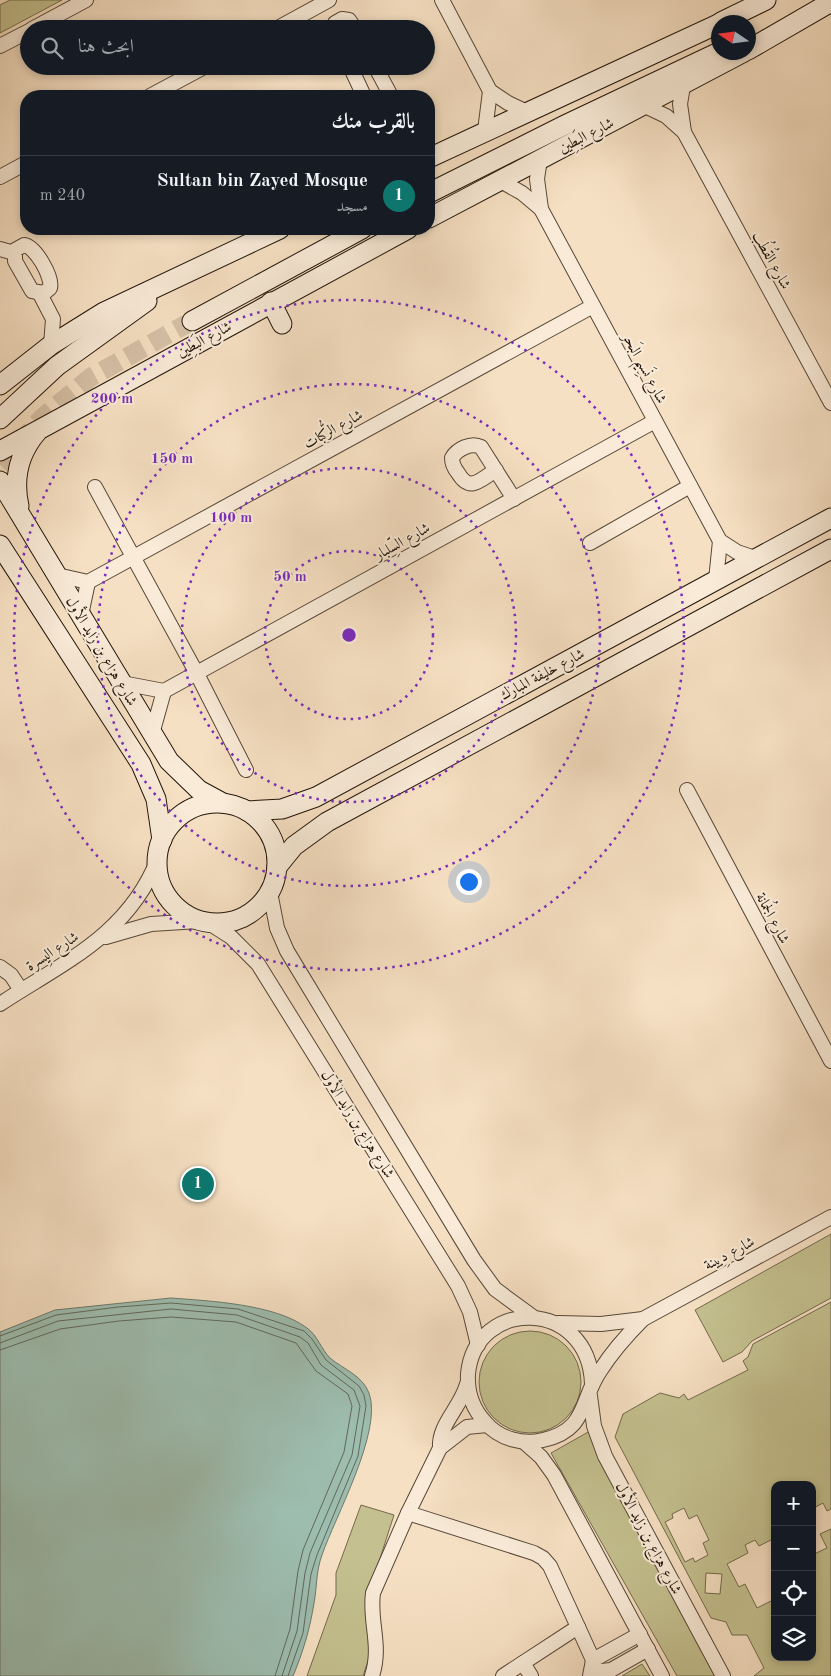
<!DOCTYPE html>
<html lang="ar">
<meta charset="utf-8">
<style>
body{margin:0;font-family:"Old Standard TT",Amiri,serif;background:#20242c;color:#f1f3f6;direction:rtl}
.controls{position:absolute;right:15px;bottom:15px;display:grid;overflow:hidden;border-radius:10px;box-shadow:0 2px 8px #0003}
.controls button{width:45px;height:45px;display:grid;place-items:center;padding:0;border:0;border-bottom:1px solid #363941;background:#171b24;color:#f1f3f6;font:25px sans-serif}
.compass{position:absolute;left:711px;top:15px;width:45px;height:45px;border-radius:50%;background:#171b24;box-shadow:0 2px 8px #0003;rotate:283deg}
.you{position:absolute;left:468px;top:881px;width:18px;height:18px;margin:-12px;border:4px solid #fff;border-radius:50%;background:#1a73e8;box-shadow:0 0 0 8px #1a73e833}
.badge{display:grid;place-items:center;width:32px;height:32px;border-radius:50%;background:#0f766e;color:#fff;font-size:16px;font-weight:700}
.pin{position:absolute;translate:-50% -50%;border:2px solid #fff;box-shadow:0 1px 5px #0006}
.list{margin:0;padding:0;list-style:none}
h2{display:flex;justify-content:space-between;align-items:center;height:65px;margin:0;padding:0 20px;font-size:21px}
h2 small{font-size:16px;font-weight:400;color:#9ea1a6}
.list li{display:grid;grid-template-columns:32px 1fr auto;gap:15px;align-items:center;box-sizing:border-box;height:80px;padding:0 20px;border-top:1px solid #363941}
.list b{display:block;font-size:19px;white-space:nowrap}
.list p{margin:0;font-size:16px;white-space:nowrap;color:#9ea1a6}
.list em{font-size:16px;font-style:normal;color:#9ea1a6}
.icon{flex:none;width:28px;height:28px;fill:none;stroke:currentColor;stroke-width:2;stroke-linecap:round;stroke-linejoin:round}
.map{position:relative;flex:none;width:831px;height:1676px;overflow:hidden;direction:ltr}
.search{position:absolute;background:#171b24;box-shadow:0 2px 8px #0003;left:20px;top:20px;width:415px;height:55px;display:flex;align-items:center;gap:12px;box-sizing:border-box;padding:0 18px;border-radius:28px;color:#9ea1a6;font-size:19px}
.panel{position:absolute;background:#171b24;box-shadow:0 2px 8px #0003;left:20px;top:90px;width:415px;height:145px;border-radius:20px;direction:rtl}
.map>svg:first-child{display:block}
.green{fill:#c4c08f;stroke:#736a4c;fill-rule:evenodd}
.water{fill:#9dbdaf;stroke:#6c796d}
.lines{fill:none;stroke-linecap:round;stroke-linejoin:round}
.shore{stroke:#60685c;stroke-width:1}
.secondary-tunnel{stroke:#d6c1a7;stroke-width:19;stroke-dasharray:19 9;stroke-linecap:butt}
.minor-casing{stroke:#574738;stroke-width:16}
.secondary-casing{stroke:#221409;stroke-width:21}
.minor{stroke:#f9ebd8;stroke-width:14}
.secondary{stroke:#f9ebd8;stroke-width:19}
.ring{fill:none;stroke:#7b2cbf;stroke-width:2.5;stroke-dasharray:2.5 5}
.labels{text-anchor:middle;stroke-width:4;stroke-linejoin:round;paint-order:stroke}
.street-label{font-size:15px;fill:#221409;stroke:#f9ebd8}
.centre{fill:#7b2cbf;stroke:#f9ebd8;stroke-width:2.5}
.ring-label{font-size:15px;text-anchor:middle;font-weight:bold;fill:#7b2cbf;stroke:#f9ebd8;stroke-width:4;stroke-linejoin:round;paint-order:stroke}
</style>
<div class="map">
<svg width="831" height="1676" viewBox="0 0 831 1676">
<rect width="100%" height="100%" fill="#f6e0c3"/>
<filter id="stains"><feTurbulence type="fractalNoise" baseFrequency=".004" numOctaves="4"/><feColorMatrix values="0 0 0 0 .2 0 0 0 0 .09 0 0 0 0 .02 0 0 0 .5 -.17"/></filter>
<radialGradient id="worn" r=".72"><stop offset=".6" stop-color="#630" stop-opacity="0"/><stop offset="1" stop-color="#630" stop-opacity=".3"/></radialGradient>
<g class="green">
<path d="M10,0h52l-62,33v-28z"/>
<path d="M831,1234v64l-79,43 -10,11 -19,10 -28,-52z"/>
<path d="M831,1302v207l-4,2 -4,-8 -11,6v-24h-37v53l-16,8 -4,-6 -10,5 3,8 -21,11 12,23 6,-3 12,24 18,-9v58h37v-102l15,-7 -7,-14 11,-5v147h-77l10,-8 -17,-33h-15l-6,-13 -15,-4 -96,-181 8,-23 37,-21 19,5 5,-4 4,6 60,-30 -5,-9 5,-4 5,-13zM684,1508l5,11 8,-4 12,25 -6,3 5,12 -13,7 -2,-4 -8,4 -20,-40 8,-4 -1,-4zM706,1573l16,1 -2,20 -15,-1z"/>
<circle cx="530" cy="1382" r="51"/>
<path d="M590,1431l130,245h-43l-126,-223z"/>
<path d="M361,1505l33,10 -28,87 7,44 -10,30h-56l29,-81v-22z"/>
<path d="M642,1664l8,12h-28z"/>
</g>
<path class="water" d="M171,1298c39,3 104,6 136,30 11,8 14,21 23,30 13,11 32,17 39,35 14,38 -34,124 -47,162 -6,16 -5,32 -8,48 -4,26 -11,49 -21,73h-293v-344l55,-22z"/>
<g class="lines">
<g class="shore">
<path d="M0,1336l56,-21 62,-8 53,-4 67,6 66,22 8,8 14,21 33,26 5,9 2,11 -8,50 -41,99 -6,19 -8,59 -15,43"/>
<path d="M0,1343l58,-22 113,-12 66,6 63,22 8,6 13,22 33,25 6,16 -8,49 -42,98 -5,20 -8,58 -15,45"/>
<path d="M0,1350l60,-21 59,-8 52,-4 65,5 60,21 20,28 32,23 4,12 -8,46 -41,98 -5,21 -8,58 -15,47"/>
</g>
<path class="secondary-tunnel" d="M0,465l42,-47 49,-41 101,-56"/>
<g class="minor-casing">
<g id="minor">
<path d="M442,0l48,91 18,12 19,9"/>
<path d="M32,29l54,-29"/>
<path d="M276,29l53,-29"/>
<path d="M333,29l2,-6 7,-4 7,1 6,9"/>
<path d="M0,46l29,-15"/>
<path d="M350,66l14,30"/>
<path d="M375,66l16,30"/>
<path d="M683,86l-3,18 4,28"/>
<path d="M150,96l56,-30"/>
<path d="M645,106l21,10 18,16 147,271"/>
<path d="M485,131l5,-40"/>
<path d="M540,159l-3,20 4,30 179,332 17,11 18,6"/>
<path d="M0,177l26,-14"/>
<path d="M499,180l23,13 19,16"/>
<path d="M24,245c11,1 29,32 26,43l-6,5 -12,-2 -17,-30v-11z"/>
<path d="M0,249l14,4"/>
<path d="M40,294l13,25 -2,26"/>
<path d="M496,470c-16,10 -26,23 -38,3 -4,-5 -6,-9 -6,-15 5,-9 19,-16 29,-11l33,52"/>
<path d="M95,487l101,185 50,98"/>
<path d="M590,543l100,-57"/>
<path d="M57,575l31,7 505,-276"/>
<path d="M716,580l4,-39"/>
<path d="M81,615l7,-33"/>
<path d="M122,683l42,8 491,-270"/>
<path d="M152,734l12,-43"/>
<path d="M687,790l144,271"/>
<path d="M270,892l7,36 10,23 187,309 21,29 38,28"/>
<path d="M209,923l22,14 27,27 200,322 12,26 8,33"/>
<path d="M106,937l45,-13 48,-3"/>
<path d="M0,967l11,8 10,15"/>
<path d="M0,1004c64,-42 128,-69 158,-145"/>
<path d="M558,1323l43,1 42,-5 188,-102"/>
<path d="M592,1384c-3,-86 -117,-87 -124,-10 -1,18 5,35 17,48 14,17 38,23 58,18 45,-10 37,-40 57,-69 12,-19 27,-36 43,-52"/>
<path d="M590,1396l4,30 11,30 118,220"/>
<path d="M524,1442l17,15 13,18 108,201"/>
<path d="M440,1448c-2,-23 21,-41 27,-64"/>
<path d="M408,1513l126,40 9,5 7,8 28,61"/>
<path d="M593,1660l47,-26"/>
<path d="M523,1663l8,13"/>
<path d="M592,1672l19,-2 37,-21"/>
<path d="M372,1676c10,-31 -3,-54 1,-83l35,-80 32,-65 27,-21 20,-2"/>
<path d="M503,1676l75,-49 15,33 -3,16"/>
</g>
</g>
<g class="secondary-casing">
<g id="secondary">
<path d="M721,22l45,-22"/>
<path d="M748,50l83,-48"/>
<path d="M429,158l289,-134"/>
<path d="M429,193l136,-68 154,-73"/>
<path d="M429,218l315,-166"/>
<path d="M271,302l11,22"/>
<path d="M192,321l170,-92"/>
<path d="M0,385l51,-40 53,-33 176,-83"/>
<path d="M0,419l57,-53 90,-65"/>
<path d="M0,451l408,-222"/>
<path d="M0,481l169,280 30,29 24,13"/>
<path d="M19,506c-6,-27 0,-53 18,-74"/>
<path d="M0,545l141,219 15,35 6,41"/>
<circle cx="217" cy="863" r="60"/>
<path d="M247,811l35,-2 34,-12 515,-279"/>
<path d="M277,867l17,-21 33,-24 504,-273"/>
</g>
</g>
<use href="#minor" class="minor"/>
<use href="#secondary" class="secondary"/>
</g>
<g class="ring">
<circle cx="349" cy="635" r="84"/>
<circle cx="349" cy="635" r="167"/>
<circle cx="349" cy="635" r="251"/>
<circle cx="349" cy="635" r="335"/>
</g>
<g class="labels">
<g class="street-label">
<text transform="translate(586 135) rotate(-27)" y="5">شارع البَطِين</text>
<text transform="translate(772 260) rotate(61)" y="5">شارع القُطُب</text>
<text transform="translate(204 339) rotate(-28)" y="5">شارع البَطِين</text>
<text transform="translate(645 368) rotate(62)" y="5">شارع نَسِيم البَحر</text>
<text transform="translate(333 429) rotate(-29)" y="5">شارع الرُّكبات</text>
<text transform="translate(402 541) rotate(-29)" y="5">شارع السِّلبار</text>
<text transform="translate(102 651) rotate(59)" y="5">شارع هزاع بن زايد الأول</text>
<text transform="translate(542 674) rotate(-28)" y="5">شارع خليفة المبارك</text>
<text transform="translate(773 918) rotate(62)" y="5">شارع الجُمانة</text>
<text transform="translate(52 951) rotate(-33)" y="5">شارع اليِسرة</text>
<text transform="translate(358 1124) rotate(58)" y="5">شارع هزاع بن زايد الأول</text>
<text transform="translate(729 1253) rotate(-28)" y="5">شارع دِيينة</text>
<text transform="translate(649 1538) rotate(62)" y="5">شارع هزاع بن زايد الأول</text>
</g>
</g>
<circle cx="349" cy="635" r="8" class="centre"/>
<g class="ring-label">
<text x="112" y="403">200 m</text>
<text x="172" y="463">150 m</text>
<text x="231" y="522">100 m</text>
<text x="290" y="581">50 m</text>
</g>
<rect width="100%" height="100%" filter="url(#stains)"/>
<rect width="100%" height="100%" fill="url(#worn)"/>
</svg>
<div class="controls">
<button>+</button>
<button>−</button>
<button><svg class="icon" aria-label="locate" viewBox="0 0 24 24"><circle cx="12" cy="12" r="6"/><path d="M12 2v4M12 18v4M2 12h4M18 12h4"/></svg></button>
<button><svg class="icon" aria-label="layers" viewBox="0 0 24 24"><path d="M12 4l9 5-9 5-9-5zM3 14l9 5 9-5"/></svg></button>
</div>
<svg class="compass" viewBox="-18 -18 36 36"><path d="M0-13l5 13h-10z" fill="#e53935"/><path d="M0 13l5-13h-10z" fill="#9ea1a6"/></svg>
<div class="you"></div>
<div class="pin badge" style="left:198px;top:1184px">1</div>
<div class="search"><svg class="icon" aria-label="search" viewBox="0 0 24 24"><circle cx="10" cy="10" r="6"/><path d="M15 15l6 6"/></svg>ابحث هنا</div>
<section class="panel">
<h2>بالقرب منك<small></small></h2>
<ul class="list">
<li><span class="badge">1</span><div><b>Sultan bin Zayed Mosque</b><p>مسجد</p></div><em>240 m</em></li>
</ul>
</section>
</div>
